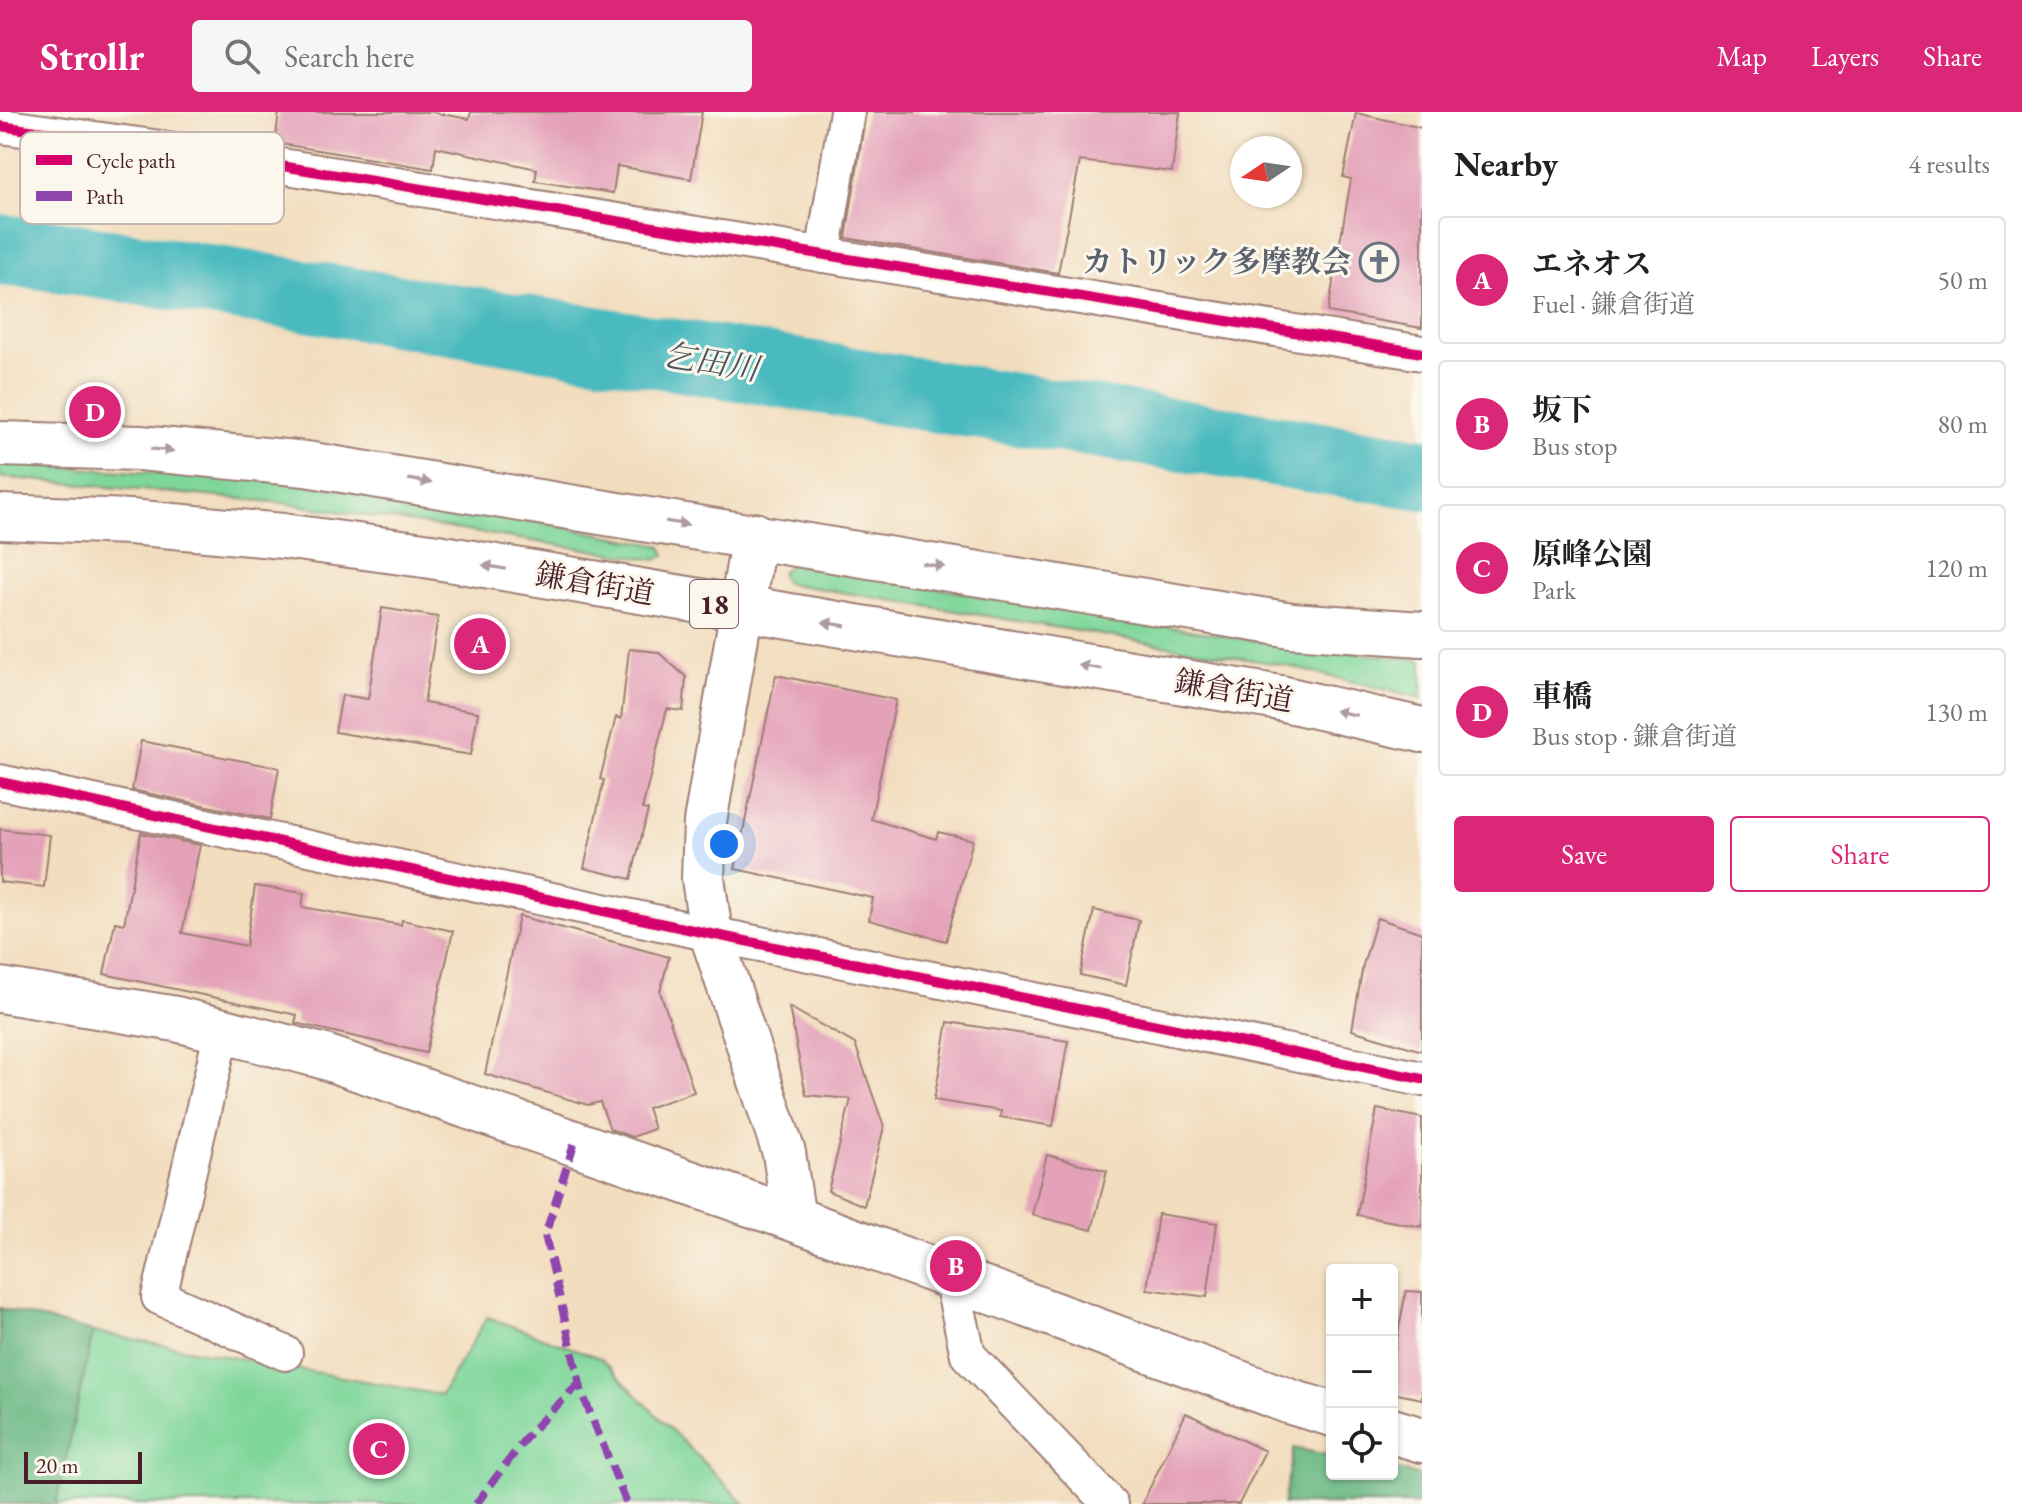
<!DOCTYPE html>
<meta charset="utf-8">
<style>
body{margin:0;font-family:"EB Garamond","Noto Serif JP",serif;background:#f6f6f6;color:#202124}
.controls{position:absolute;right:24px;bottom:24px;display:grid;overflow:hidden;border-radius:8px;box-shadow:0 2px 6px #0004}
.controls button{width:72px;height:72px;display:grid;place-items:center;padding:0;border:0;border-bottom:2px solid #e0e0e0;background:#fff;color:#202124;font:40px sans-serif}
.compass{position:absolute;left:1230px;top:24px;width:72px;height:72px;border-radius:50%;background:#fff;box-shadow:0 2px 6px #0004;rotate:257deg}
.scale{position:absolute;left:24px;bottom:20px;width:118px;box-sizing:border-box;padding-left:8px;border:4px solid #4a1f2b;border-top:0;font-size:22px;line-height:28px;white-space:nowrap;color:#4a1f2b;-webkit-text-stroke:6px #fbf7ec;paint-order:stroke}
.you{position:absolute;left:724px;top:732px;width:28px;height:28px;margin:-20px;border:6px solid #fff;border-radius:50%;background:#1a73e8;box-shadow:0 0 0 12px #1a73e833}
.badge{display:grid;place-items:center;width:52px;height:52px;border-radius:50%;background:#db2777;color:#fff;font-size:26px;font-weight:700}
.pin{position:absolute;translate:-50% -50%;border:4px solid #fff;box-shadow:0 2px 8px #0006}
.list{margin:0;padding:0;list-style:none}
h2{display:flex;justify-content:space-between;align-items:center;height:104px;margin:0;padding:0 32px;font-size:34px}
h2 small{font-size:26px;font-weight:400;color:#757577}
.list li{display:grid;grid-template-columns:52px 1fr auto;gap:24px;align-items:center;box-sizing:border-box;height:128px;margin:0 16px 16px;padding:0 16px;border:2px solid #e0e0e0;border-radius:8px}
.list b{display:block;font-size:30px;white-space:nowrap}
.list p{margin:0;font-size:26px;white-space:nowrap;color:#757577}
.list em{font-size:26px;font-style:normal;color:#757577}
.actions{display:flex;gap:16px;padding:24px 32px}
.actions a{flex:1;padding:18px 0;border:2px solid #db2777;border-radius:8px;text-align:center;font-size:28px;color:#db2777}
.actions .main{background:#db2777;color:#fff}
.icon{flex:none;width:44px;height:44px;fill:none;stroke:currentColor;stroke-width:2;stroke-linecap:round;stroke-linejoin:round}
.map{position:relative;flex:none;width:1422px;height:1392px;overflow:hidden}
header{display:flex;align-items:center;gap:48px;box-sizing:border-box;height:112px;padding:0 40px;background:#db2777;color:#fff}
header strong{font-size:38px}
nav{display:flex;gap:44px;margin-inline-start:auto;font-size:28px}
.search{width:560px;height:72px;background:#f6f6f6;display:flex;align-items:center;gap:20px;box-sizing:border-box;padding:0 28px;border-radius:8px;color:#757577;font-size:30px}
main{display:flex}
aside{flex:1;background:#fff}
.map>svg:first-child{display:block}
.green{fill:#7ed69a;stroke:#647a62;stroke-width:2}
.forest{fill:#66b782;stroke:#586b56;stroke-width:2}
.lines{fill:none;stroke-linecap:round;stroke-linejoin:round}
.river{stroke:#4ababf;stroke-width:72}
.building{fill:#e4a2b9}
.minor-casing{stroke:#9e7e74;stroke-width:38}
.tertiary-casing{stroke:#9e7e74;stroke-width:46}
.primary-casing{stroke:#9e7e74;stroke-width:48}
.minor{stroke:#fff;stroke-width:34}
.tertiary{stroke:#fff;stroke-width:42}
.primary{stroke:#fff;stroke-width:44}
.quiet{stroke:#8e44ad;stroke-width:8;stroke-dasharray:16 8;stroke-linecap:butt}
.cycleway-casing{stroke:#fbf7ec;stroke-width:15}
.cycleway{stroke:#d6006c;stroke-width:10}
.oneway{fill:#ae9aa0}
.labels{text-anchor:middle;stroke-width:6;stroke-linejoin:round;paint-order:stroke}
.shield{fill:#fbf7ec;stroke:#7f6065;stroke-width:2}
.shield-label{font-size:28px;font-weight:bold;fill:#4a1f2b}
.worship-label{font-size:30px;font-weight:bold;fill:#5b616d;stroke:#fbf7ec;text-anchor:end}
.street-label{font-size:30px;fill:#4a1f2b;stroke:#fbf7ec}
.water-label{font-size:32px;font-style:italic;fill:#4a555f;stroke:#fbf7ec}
.key{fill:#fbf7ec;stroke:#c6b6b2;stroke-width:2}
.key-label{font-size:22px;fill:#4a1f2b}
</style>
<header>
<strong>Strollr</strong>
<div class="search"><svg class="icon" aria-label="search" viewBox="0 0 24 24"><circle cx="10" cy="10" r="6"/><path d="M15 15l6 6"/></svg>Search here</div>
<nav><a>Map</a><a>Layers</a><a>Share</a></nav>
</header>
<main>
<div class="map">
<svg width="1422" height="1392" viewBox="0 0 1422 1392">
<rect width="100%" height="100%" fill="#fbf7ec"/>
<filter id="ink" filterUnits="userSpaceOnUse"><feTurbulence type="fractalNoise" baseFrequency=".0125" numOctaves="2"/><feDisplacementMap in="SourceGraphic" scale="16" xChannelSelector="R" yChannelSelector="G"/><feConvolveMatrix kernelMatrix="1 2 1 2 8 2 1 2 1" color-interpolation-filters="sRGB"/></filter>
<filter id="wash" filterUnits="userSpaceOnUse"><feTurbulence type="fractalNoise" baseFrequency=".006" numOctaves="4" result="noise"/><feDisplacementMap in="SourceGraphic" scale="32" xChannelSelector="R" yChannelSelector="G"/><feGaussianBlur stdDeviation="1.8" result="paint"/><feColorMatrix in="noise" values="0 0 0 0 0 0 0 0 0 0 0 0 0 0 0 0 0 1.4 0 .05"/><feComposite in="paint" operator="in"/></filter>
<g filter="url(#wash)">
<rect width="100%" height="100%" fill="#f2ddbe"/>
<g class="green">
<path d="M0,351l288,19 162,23 211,41 4,9 -8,5 -373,-57 -284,-26z"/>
<path d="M790,452l497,82 135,14v38l-144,-34 -492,-81 -6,-10z"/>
<path d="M487,1205l113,41 145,146h-689l37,-172 348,63z"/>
</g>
<g class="forest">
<path d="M0,1196l93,24 -37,172h-56z"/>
<path d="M1294,1336l38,8v18h60v-5l30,7v28h-139z"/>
</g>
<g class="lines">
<path class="river" d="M0,138l43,4 1379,220"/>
</g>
<g id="blocks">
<g class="building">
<path d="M279,0h152l38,7 2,-7h231l-11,67 -74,-13 -4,27 -78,-12 2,-12 -101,-22 -3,22 -158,-26z"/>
<path d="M866,0h314l-8,60 -92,-11 -22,112 -212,-35z"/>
<path d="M1356,1l66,15v200l-94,-16 23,-133 -8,-2z"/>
<path d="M382,496l56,9 -14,86 54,9 -7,43 -136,-23 7,-37 26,4z"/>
<path d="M629,537l29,3 28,25 -3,34 -16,-2 -25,100 6,1 -17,69 -47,-11 20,-88 -4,-1 16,-62 5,2z"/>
<path d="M776,563l120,25 -25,119 65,20 2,-7 35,8 -27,101 -77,-21 4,-22 -138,-29z"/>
<path d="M141,629l138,27 -9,51 -138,-29z"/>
<path d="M0,717l50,6 -6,52 -44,-5z"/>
<path d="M141,721l59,12 -18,88 64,13 9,-60 49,7 -2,14 99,18 1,-5 51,11 -27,122 -131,-30 2,-8 -193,-41 11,-52 9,2z"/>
<path d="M1094,798l45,10 -13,65 -46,-10z"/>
<path d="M519,804l150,41 -9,35 34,100 -47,16 7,21 -22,8 -22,-8 -10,-27 -12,3 -103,-31z"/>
<path d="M1377,806l45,15v118l-70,-21 11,-65z"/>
<path d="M789,895l66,37 29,83 -20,79 -36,-15 23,-92 -45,-4z"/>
<path d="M948,910l120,19 -15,85 -53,-9 1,-6 -67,-11z"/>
<path d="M1377,997l45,9v109l-65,-12z"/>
<path d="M1047,1043l60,16 -15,59 -60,-15z"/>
<path d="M1158,1102l59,9 -10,74 -60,-8z"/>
<path d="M1406,1179l16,1v107l-30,-6v-27z"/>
<path d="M1186,1301l79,38 -26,53h-97z"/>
</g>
</g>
</g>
<g filter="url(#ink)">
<use href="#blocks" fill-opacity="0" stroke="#9e7e74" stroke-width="2"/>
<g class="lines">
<g class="minor-casing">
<g id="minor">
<path d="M0,14l233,32 1189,195"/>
<path d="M823,143l24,-143"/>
<path d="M0,670l711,152 711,145"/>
<path d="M222,919l-63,266 126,56"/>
<path d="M951,1165l17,78 142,149"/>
</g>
</g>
<g class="tertiary-casing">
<path id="tertiary" d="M742,496l-37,214 -2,56 8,56 73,219 10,66"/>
</g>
<g class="primary-casing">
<g id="primary">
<path d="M0,332l140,4 166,16 986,161 130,9"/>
<path d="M0,405l130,5 153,14 148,20 849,142 142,32"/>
<path d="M742,496l12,-73"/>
<path d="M0,878l176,29 146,37 472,163 497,183 41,12"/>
<path d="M1392,1319l30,9"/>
</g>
</g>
<use href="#minor" class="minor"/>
<use href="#tertiary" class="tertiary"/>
<use href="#primary" class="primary"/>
<g class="quiet">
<path d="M574,1032l-29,91 37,158 45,111"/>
<path d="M476,1392l55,-73 49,-48"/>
</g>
<g class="cycleway-casing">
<g id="cycleway">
<path d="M0,14l233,32 1189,195"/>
<path d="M0,670l711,152 711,145"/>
</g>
</g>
<use href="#cycleway" class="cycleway"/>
</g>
<defs><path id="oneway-solid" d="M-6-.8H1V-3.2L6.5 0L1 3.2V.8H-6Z" transform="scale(2)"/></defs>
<g class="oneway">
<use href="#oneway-solid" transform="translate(162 338) rotate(5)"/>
<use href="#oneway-solid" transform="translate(420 369) rotate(9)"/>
<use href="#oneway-solid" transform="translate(677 411) rotate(9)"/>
<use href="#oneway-solid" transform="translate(933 453) rotate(9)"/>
<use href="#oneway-solid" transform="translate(494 455) rotate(-170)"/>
<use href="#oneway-solid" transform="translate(834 512) rotate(-171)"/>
<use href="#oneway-solid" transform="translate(1090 555) rotate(-171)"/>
<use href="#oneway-solid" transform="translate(1346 601) rotate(-168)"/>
</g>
</g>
<defs>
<g id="church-ring" transform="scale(2)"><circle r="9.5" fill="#fbf7ec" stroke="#6b7280" stroke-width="1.5"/><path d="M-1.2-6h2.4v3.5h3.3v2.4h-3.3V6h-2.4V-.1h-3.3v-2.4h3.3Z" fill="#6b7280"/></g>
</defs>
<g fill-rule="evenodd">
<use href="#church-ring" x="1379" y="150"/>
</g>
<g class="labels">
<rect class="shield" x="690" y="468" width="48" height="48" rx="6"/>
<g class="shield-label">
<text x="714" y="502">18</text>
</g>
<g class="worship-label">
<text x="1351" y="160">カトリック多摩教会</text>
</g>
<g class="street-label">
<text transform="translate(595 472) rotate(10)" y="10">鎌倉街道</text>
<text transform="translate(1234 579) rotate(10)" y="10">鎌倉街道</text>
</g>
<g class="water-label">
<text transform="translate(711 250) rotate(9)" y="11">乞田川</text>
</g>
</g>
<rect x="20" y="20" width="264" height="92" rx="12" class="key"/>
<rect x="36" y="43" width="36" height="10" fill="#d6006c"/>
<rect x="36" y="79" width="36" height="10" fill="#8e44ad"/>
<g class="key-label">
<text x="86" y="56">Cycle path</text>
<text x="86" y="92">Path</text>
</g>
</svg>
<div class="controls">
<button>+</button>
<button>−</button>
<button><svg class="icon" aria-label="locate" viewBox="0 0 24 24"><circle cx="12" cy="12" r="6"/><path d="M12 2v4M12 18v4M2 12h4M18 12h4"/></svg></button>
</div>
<svg class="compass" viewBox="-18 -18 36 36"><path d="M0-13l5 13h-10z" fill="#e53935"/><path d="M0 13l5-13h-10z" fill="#757577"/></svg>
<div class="scale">20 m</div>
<div class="you"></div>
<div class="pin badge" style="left:480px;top:532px">A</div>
<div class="pin badge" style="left:956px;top:1154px">B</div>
<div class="pin badge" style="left:379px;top:1337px">C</div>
<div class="pin badge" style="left:95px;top:300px">D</div>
</div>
<aside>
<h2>Nearby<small>4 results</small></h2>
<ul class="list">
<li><span class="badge">A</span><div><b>エネオス</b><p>Fuel · 鎌倉街道</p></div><em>50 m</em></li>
<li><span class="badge">B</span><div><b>坂下</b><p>Bus stop</p></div><em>80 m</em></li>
<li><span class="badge">C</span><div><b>原峰公園</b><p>Park</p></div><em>120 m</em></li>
<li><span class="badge">D</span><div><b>車橋</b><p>Bus stop · 鎌倉街道</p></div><em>130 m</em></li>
</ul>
<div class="actions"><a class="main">Save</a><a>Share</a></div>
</aside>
</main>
